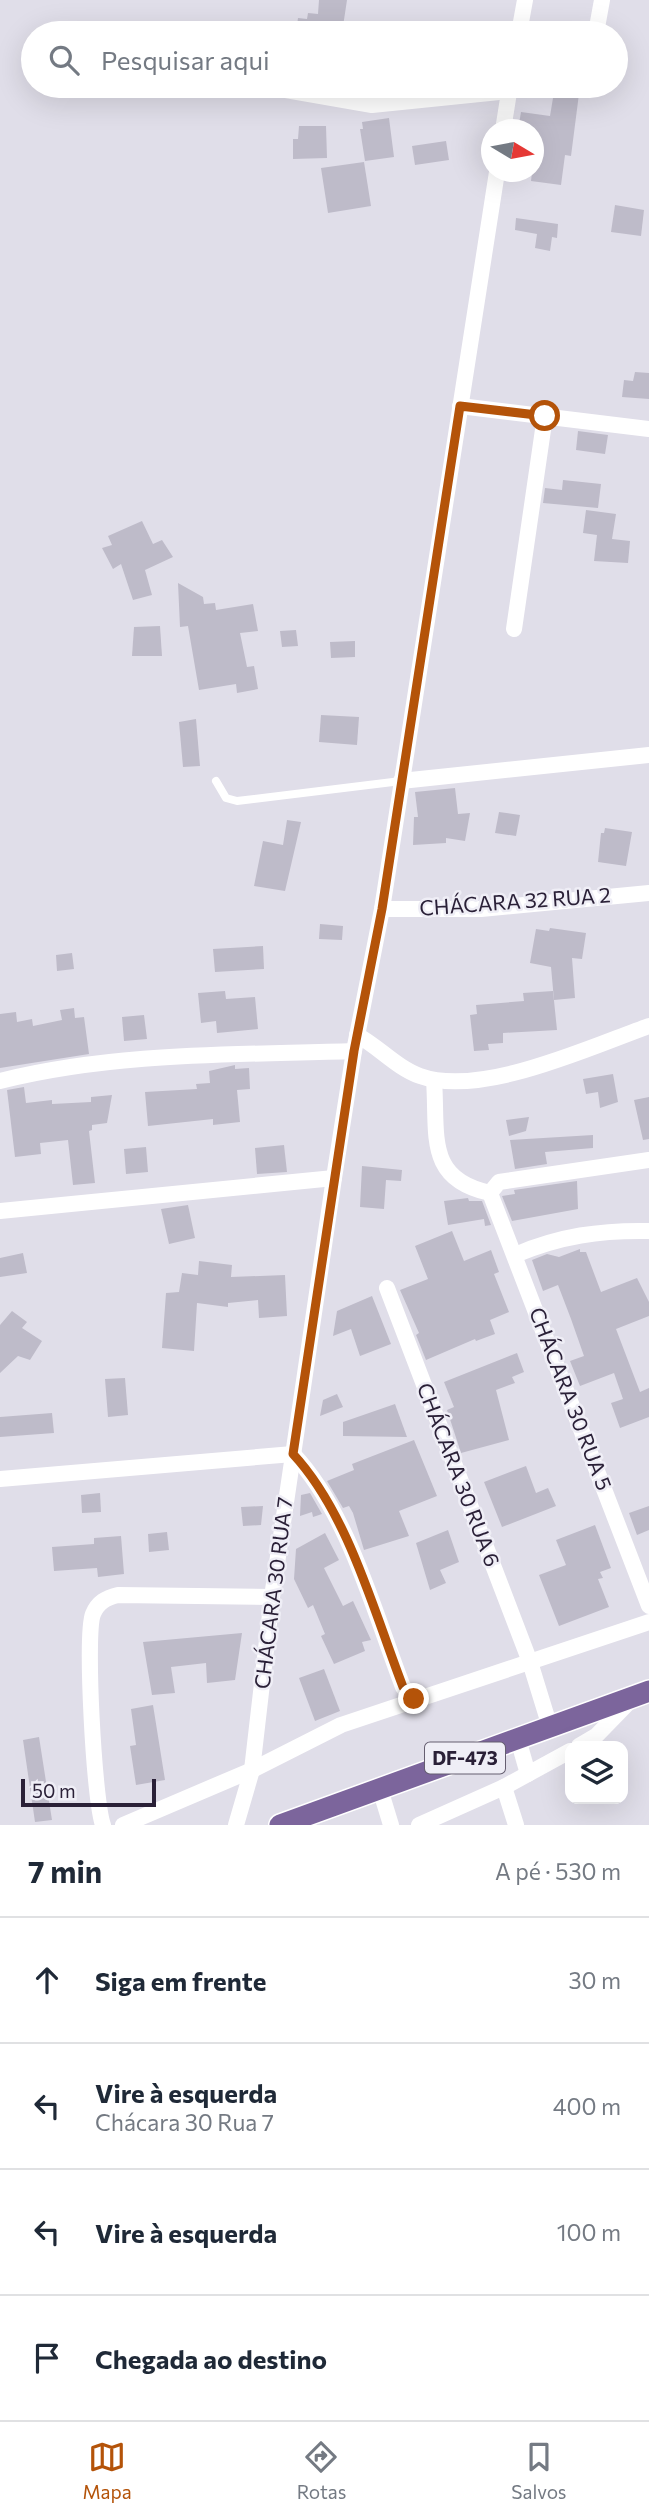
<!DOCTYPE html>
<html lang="pt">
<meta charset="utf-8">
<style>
body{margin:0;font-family:Commissioner,sans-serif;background:#f6f6f7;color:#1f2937}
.controls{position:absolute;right:21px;bottom:21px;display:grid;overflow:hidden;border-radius:14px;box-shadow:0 7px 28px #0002}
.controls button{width:63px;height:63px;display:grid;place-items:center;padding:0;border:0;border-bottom:2px solid #e0e1e3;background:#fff;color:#1f2937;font:35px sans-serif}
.compass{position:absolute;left:481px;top:119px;width:63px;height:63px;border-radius:50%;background:#fff;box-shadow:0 7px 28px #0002;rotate:100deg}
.scale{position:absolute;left:21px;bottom:18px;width:135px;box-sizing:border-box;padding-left:7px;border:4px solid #2a2037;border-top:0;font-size:19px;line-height:24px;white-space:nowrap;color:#2a2037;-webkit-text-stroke:5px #efeef6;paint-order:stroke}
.stop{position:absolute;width:21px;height:21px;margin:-16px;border:5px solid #b45309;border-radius:50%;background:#fff}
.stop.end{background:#b45309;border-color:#fff;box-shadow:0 2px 7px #0008}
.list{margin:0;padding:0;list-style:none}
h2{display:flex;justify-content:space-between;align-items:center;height:91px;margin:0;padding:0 28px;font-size:30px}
h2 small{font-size:23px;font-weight:400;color:#747a83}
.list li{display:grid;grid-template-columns:46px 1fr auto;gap:21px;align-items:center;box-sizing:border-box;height:126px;padding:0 28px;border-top:2px solid #e0e1e3}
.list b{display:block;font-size:26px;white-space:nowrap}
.list p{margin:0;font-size:23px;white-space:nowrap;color:#747a83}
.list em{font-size:23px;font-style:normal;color:#747a83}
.icon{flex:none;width:38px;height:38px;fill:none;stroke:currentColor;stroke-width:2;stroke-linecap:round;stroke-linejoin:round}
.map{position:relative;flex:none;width:649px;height:1825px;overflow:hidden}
.search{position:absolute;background:#fff;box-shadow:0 7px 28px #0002;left:21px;right:21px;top:21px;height:77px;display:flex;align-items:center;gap:18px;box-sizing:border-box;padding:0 24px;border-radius:38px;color:#747a83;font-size:26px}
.sheet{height:595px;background:#fff}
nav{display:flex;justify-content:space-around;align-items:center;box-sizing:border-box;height:98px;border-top:2px solid #e0e1e3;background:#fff;font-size:19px;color:#747a83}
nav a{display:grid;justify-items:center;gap:4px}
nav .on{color:#b45309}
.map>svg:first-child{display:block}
.building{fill:#bebbc9}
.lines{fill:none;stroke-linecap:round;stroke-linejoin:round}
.primary-casing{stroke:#fff;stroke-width:24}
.lane{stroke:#fff;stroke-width:8}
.street{stroke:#fff;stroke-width:16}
.primary{stroke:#7c659c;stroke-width:21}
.route{stroke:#b45309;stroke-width:9}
.labels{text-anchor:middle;stroke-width:5;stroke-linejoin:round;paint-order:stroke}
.shield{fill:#efeef6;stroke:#655e70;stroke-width:2}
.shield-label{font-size:19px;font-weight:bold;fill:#2a2037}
.street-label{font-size:21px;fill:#2a2037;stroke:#efeef6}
</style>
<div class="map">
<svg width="649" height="1825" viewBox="0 0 649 1825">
<rect width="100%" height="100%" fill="#e0dee9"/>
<g class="building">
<path d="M319,0h28l-5,33h-46l2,-15 9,1 1,-6 10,1z"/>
<path d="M555,86h25l-9,70 -6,-1 -4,30 -30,-4 5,-42h-2v-9h-16l3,-18 29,4z"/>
<path d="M389,118l5,39 -29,4 -5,-32h3l-1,-7z"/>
<path d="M299,126h27l1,32 -34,1v-20h5z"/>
<path d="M446,141l3,19 -34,5 -3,-19z"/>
<path d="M364,162l7,44 -43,7 -7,-45z"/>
<path d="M615,205l29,5 -3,26 -30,-4z"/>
<path d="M516,218l42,6 -1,14 -5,-1 -2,14 -15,-3 2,-14 -22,-4z"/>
<path d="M635,372l14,1v26l-27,-2 2,-17 9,1z"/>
<path d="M578,431l30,4 -3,19 -29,-4z"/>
<path d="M563,480l38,4 -3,24 -55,-5 2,-15 17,2z"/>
<path d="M586,510l30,4 -4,25 18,2 -2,22 -34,-2 3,-26 -14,-2z"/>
<path d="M142,521l11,23 9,-4 11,17 -28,13 7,25 -19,5 -12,-36 -8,5 -11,-21 10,-3 -4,-9z"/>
<path d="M178,583l25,14 1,7 11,-1 1,7 37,-6 5,27 -18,2 7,34 7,-1 4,23 -21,4 -1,-9 -37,6 -11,-64 -8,1z"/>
<path d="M160,626l2,30h-30l2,-29z"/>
<path d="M296,630l2,16 -16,1 -2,-16z"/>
<path d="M355,641v16l-24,1 -1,-16z"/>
<path d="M321,715l38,2 -2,28 -38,-3z"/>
<path d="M196,719l4,47 -17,1 -4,-45z"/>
<path d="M455,788l3,26 12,-1 -5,28 -19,-3v5l-33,2 1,-28h4l-3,-25z"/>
<path d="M499,812l21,3 -4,21 -21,-3z"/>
<path d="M287,820l14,2 -16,69 -31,-5 9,-45 20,4z"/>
<path d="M605,828l27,4 -6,34 -28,-4 3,-29h3z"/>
<path d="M320,924l23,2 -1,14 -23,-1z"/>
<path d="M550,928l36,5 -4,26 -10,-1 3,40 -21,2 -3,-33 -21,-4 6,-34 13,2z"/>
<path d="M263,946l1,23 -49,3 -2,-23z"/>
<path d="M72,953l2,16 -17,2 -1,-16z"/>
<path d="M225,991l1,8 29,-2 3,32 -41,4 -1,-12 -15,2 -3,-30z"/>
<path d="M553,991l4,39 -54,3v10l-15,1 1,6 -15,1 -4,-36 7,-1 -1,-9 48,-4 -1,-8z"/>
<path d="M74,1008l1,10 9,-1 5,37 -89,14v-54l16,-2 1,10 15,-3 1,7 29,-6 -2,-10z"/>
<path d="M144,1015l3,24 -23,2 -2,-24z"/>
<path d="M235,1065v4l14,-1 1,21 -13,1 3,32 -27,3v-6l-65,7 -3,-34 52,-3 -1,-5 14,-1 -1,-12z"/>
<path d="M613,1074l5,28 -18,6 -2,-16 -12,2 -3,-15z"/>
<path d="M24,1087l2,16 26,-3v4l39,-2v-5l21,-2 -5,28 -15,2v5l-3,1 6,52 -22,2 -5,-45 -28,3 1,11 -26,3 -8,-67z"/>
<path d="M649,1097v42l-6,1 -9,-40z"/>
<path d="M529,1117l-3,14 -17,5 -3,-16z"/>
<path d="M593,1135v13l-48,4 2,12 -32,5 -5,-29z"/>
<path d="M284,1145l3,27 -30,2 -2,-26z"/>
<path d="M146,1147l2,25 -22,2 -2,-25z"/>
<path d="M362,1166l40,4 -1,11 -15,-1 -2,29 -24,-2z"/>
<path d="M577,1181l1,28 -66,12 -10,-25 13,-2 -1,-4z"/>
<path d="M468,1198l1,3h13l9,24 -6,1 -1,-7 -36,6 -4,-24z"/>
<path d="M188,1205l7,33 -26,6 -8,-35z"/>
<path d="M452,1231l12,30 27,-11 8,22 -5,2 15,38 -19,8 5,14 -19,7 -1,-2 -49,21 -10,-25 3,-2 -19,-43 28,-11 -13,-33z"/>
<path d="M580,1249v3h6l15,40 36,-14 12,24v14l-33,13 24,63 9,-4v29l-29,11 -9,-25 12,-4 -9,-26 -34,13 -10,-25 14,-5 -13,-37 -13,-34 -15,6 -11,-31 15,-6 12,3z"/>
<path d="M23,1253l4,20 -27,4v-19z"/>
<path d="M199,1261l33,4 -1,12 54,-2 2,41 -28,2 -1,-18 -30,3v4l-31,-4 -3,48 -32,-3 4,-55 13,-1 3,-19 16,2z"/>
<path d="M372,1296l19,48 -31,12 -9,-27 -18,7 4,-25z"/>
<path d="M12,1311l15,11 -5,6 20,13 -12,19 -12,-4 -18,17v-48z"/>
<path d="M517,1353l7,19 -12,5 3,6 -19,7 13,50 -48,13 -14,-43 7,-3 -10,-25z"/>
<path d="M125,1378l3,37 -20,2 -3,-38z"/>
<path d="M337,1394l6,13 -23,9 3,-16z"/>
<path d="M395,1404l12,33 -64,-1v-14z"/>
<path d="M52,1413l2,20 -54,4v-20z"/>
<path d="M414,1440l23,56 -38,15 10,25 -45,14 -11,-37 -4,-7 -6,2 -16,-27 27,-11 -2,-6z"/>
<path d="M526,1466l10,27 12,-5 8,18 -54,21 -18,-45z"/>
<path d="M100,1493l1,19 -19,1 -1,-18z"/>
<path d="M310,1493l12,21 -9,3 -1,-5 -12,4 1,-21z"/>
<path d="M263,1506l-2,19 -18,1 -2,-19z"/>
<path d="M649,1506v24l-12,5 -8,-22z"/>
<path d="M595,1525l16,43 -11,4 3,6 -5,1 11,28 -50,19 -20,-51 27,-10 -10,-25z"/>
<path d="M448,1530l11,32 -19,8 6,13 -16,7 -14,-47z"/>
<path d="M167,1532l2,18 -20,2 -1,-18z"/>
<path d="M325,1533l14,27 -15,8 19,38 10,-5 18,39 -9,2 3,9 -31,13 -13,-28 4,-2 -12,-29 -5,3 -14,-29 2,-30z"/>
<path d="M121,1536l3,38 -26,3 -1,-9 -43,3 -2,-24 42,-3v-6z"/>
<path d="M242,1633l-7,47 -28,3 -1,-20 -35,4 4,26 -23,2 -9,-53z"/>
<path d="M324,1669l16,42 -25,10 -16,-43z"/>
<path d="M153,1705l12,75 -29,5 -6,-39 6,-1 -5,-36z"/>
<path d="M39,1737l13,83 -17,2 -12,-82z"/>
</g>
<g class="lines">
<g class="primary-casing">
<path id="primary" d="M280,1825l369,-134"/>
</g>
<path class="lane" d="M216,781l10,17 11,3 164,-20"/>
<g class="street">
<path d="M519,33l6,-33"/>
<path d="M596,33l6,-33"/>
<path d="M263,86l109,19 137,-14"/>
<path d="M503,130l7,-44"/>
<path d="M460,406l189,23"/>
<path d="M514,629l31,-213"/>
<path d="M401,781l248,-26"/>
<path d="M382,909h99l168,-16"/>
<path d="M357,1035c22,12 40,33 63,41 61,22 170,-29 229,-50"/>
<path d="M434,1080c4,55 -9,99 56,113"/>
<path d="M0,1081c115,-29 236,-26 354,-30"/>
<path d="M490,1193l159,413"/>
<path d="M490,1193l9,-11 150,-22"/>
<path d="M0,1211l334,-33"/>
<path d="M515,1255c44,-19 86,-25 134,-24"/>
<path d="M387,1288l143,374 20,65"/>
<path d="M0,1479l293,-25c55,58 81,158 110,233l11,12"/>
<path d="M518,1739l10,35"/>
<path d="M579,1746l17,-10 37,-38"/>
<path d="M504,1787l12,38"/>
<path d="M380,1789l11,36"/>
<path d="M103,1825c-9,-24 -18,-191 -10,-211 5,-12 13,-16 25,-19l154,2"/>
<path d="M123,1825l129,-55 89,-45 308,-103"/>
<path d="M236,1825l16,-55 20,-173 62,-419 20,-127 28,-142 115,-737"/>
<path d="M419,1825l85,-38 66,-36"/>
</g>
<use href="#primary" class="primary"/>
</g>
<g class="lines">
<path class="route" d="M414,1699l-11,-12c-29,-75 -55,-174 -110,-233l61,-403 28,-142 78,-503 85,10"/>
</g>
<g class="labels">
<rect class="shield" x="425" y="1742.5" width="80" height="31" rx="5"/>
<g class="shield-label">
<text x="465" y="1765">DF-473</text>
</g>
<g class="street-label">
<text transform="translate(515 902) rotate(-4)" y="7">CHÁCARA 32 RUA 2</text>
<text transform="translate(570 1399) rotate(69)" y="7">CHÁCARA 30 RUA 5</text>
<text transform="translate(458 1475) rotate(69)" y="7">CHÁCARA 30 RUA 6</text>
<text transform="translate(274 1593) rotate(-83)" y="7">CHÁCARA 30 RUA 7</text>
</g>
</g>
</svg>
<div class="controls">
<button><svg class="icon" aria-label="layers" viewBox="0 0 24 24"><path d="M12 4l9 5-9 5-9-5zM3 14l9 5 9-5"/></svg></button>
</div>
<svg class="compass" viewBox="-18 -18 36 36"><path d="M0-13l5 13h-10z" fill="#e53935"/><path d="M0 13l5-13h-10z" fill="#747a83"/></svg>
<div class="scale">50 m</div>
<div class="stop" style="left:545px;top:416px"></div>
<div class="stop end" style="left:414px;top:1699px"></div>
<div class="search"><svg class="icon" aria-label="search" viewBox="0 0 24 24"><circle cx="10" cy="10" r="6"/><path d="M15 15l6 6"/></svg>Pesquisar aqui</div>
</div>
<section class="sheet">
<h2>7 min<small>A pé · 530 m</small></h2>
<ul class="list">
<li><svg class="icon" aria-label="ahead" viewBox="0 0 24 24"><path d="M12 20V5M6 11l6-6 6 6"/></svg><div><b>Siga em frente</b></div><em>30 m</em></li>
<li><svg class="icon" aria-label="left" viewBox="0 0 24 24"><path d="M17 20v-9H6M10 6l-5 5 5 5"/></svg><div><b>Vire à esquerda</b><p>Chácara 30 Rua 7</p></div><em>400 m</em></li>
<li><svg class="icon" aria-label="left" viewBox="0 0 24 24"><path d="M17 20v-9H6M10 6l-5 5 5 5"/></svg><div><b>Vire à esquerda</b></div><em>100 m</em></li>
<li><svg class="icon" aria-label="arrive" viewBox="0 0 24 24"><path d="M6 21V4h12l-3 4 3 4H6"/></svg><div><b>Chegada ao destino</b></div></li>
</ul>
</section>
<nav>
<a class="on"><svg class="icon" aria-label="map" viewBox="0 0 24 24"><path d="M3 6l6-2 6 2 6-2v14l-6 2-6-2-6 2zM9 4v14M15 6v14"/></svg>Mapa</a>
<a><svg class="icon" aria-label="directions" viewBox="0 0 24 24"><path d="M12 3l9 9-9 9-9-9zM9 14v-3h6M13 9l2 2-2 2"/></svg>Rotas</a>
<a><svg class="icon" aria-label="saved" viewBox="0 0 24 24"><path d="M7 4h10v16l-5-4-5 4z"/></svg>Salvos</a>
</nav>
